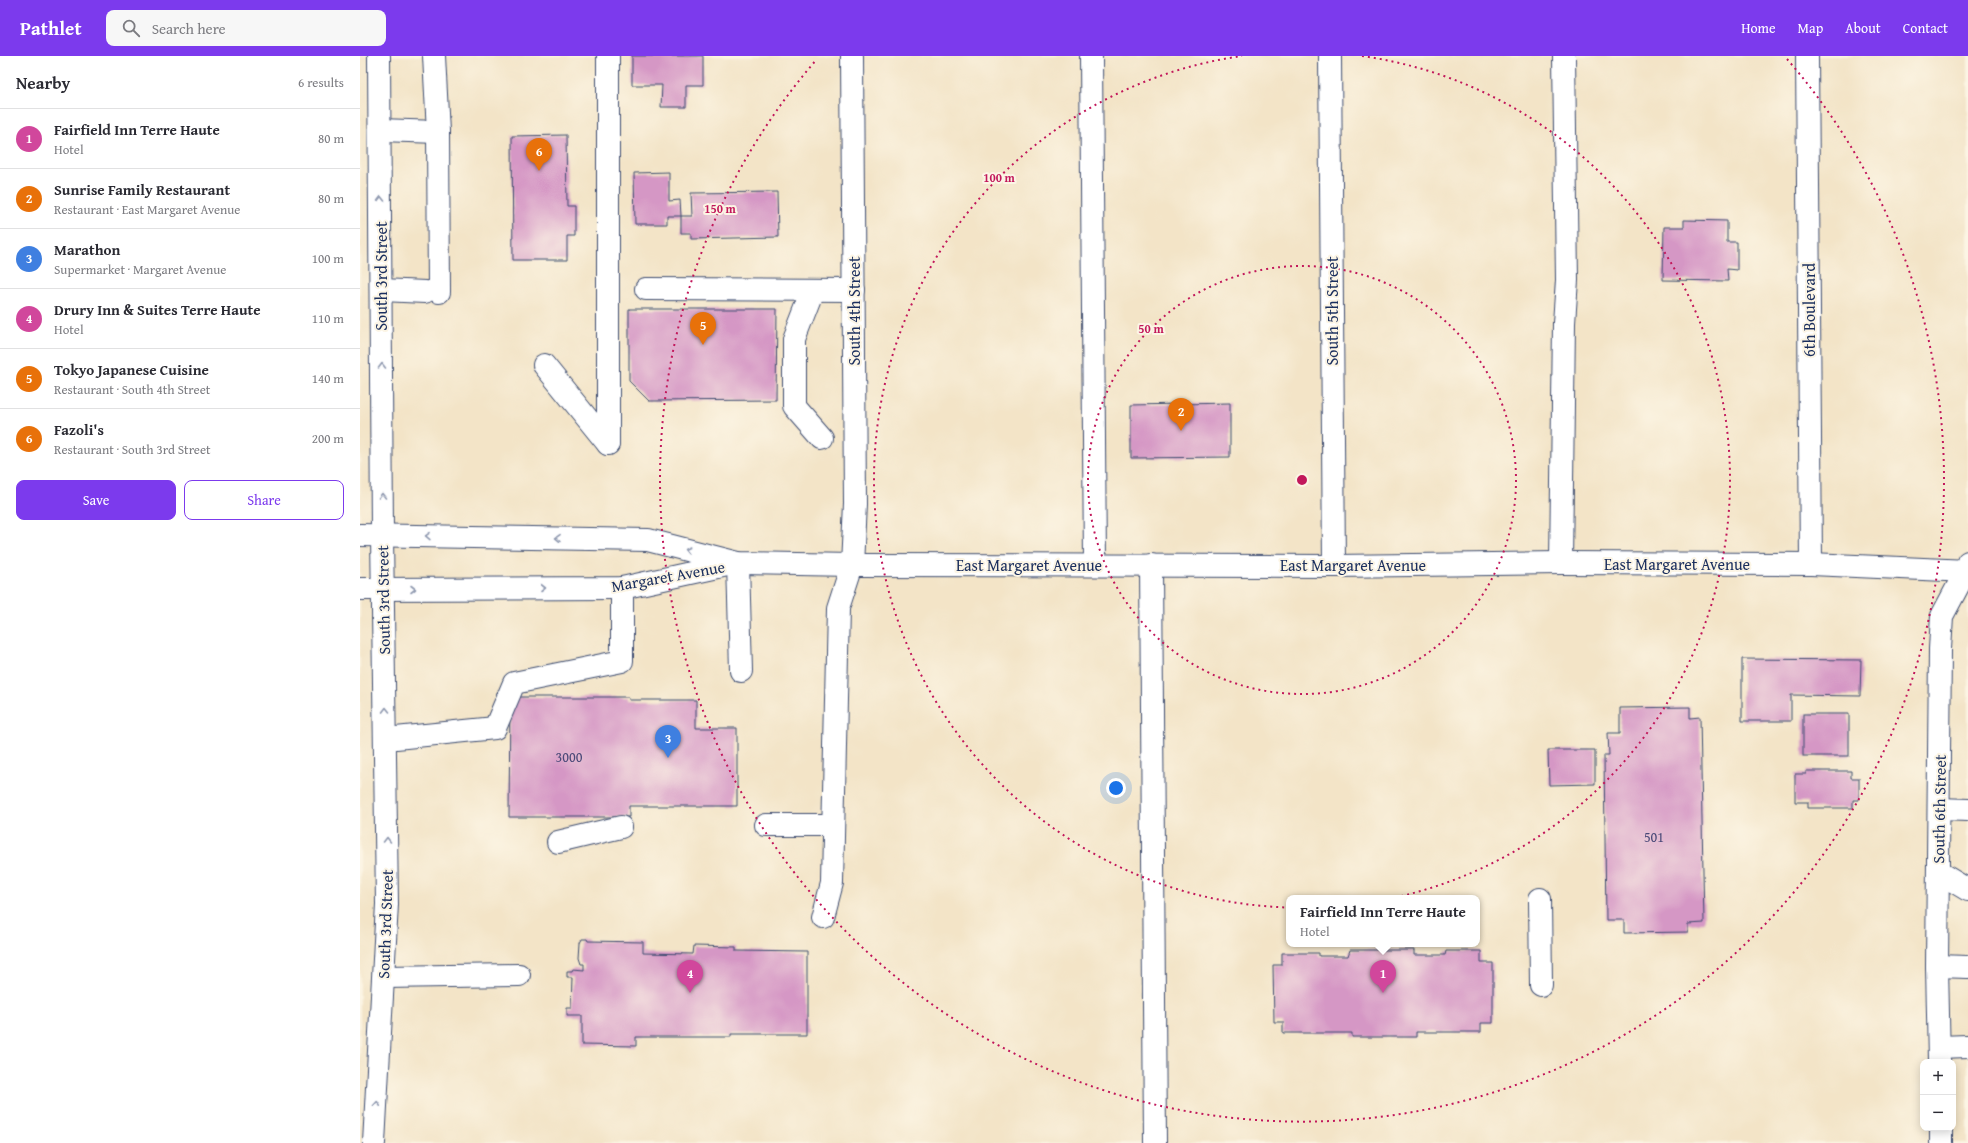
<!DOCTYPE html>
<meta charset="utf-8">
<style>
body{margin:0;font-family:"Gentium Book Plus",serif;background:#f7f7f7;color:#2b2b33}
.controls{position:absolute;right:12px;bottom:12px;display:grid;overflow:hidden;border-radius:8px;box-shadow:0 2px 10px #0003}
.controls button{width:36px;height:36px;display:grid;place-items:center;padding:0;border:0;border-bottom:1px solid #e1e1e2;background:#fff;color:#2b2b33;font:20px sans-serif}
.you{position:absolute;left:756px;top:732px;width:14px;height:14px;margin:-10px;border:3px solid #fff;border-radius:50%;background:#1a73e8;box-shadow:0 0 0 6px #1a73e833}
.badge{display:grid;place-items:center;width:26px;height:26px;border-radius:50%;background:#7c3aed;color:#fff;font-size:13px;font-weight:700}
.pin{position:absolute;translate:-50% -33px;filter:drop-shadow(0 1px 2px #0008)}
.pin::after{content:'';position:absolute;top:21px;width:14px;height:12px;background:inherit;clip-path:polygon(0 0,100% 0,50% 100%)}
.popup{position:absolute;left:926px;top:839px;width:194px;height:52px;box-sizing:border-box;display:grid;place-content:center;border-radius:8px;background:#fff;filter:drop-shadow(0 1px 3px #0005);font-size:13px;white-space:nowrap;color:#7c7c81}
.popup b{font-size:15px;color:#2b2b33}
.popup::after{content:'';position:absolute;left:50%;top:100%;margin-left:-8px;border:8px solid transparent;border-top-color:#fff}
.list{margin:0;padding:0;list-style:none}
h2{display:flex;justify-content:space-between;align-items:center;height:52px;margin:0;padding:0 16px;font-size:17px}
h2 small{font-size:13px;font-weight:400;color:#7c7c81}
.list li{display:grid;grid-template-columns:26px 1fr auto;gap:12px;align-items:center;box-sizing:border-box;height:60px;padding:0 16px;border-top:1px solid #e1e1e2}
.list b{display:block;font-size:15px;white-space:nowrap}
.list p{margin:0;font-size:13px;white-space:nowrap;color:#7c7c81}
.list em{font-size:13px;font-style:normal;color:#7c7c81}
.actions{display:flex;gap:8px;padding:12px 16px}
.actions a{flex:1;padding:9px 0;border:1px solid #7c3aed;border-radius:8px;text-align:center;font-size:14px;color:#7c3aed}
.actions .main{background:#7c3aed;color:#fff}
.icon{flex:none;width:22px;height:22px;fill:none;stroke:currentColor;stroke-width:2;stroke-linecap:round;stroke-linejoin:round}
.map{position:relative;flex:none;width:1608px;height:1087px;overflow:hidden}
header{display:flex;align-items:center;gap:24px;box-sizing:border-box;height:56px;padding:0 20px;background:#7c3aed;color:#fff}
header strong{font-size:19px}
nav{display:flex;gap:22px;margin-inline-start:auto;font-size:14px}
.search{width:280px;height:36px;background:#f7f7f7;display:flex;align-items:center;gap:10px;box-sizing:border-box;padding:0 14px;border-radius:8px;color:#7c7c81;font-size:15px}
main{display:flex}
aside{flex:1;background:#fff}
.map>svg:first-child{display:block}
.building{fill:#d597c5}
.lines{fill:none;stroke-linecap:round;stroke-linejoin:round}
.minor-casing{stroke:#3b4a6e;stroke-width:24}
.major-casing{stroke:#3b4a6e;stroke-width:24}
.highway-casing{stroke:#3b4a6e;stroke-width:24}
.minor{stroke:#fff;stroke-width:22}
.major{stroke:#fff;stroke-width:22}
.highway{stroke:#fff;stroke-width:22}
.oneway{stroke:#8d97ae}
.ring{fill:none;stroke:#c2185b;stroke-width:2;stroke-dasharray:2 4}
.labels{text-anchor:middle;stroke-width:4;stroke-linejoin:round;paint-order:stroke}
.number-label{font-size:14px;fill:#4a4978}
.street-label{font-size:16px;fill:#1b2f5e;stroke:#fcf5e5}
.centre{fill:#c2185b;stroke:#fcf5e5;stroke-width:2}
.ring-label{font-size:12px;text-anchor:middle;font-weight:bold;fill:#c2185b;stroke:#fcf5e5;stroke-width:4;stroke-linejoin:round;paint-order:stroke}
</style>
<header>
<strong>Pathlet</strong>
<div class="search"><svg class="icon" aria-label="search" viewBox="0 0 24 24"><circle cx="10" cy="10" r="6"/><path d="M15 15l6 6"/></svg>Search here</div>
<nav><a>Home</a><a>Map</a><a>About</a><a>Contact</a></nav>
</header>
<main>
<aside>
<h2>Nearby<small>6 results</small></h2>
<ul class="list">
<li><span class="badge" style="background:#d1479c">1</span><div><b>Fairfield Inn Terre Haute</b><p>Hotel</p></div><em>80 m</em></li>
<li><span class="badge" style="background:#e8710a">2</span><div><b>Sunrise Family Restaurant</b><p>Restaurant · East Margaret Avenue</p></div><em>80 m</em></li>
<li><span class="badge" style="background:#3f7fe0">3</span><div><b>Marathon</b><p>Supermarket · Margaret Avenue</p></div><em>100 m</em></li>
<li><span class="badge" style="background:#d1479c">4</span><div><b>Drury Inn &amp; Suites Terre Haute</b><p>Hotel</p></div><em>110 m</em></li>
<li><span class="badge" style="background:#e8710a">5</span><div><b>Tokyo Japanese Cuisine</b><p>Restaurant · South 4th Street</p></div><em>140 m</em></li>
<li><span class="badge" style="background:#e8710a">6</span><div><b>Fazoli's</b><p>Restaurant · South 3rd Street</p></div><em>200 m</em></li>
</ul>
<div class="actions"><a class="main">Save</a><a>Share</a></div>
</aside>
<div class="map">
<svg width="1608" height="1087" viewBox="0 0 1608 1087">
<rect width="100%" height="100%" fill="#fcf5e5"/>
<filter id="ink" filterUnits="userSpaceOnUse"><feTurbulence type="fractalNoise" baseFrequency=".025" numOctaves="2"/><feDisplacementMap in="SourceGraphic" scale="8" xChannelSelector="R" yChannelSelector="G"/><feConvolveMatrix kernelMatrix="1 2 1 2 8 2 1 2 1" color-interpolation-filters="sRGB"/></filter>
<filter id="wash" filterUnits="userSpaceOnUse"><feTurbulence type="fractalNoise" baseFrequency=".012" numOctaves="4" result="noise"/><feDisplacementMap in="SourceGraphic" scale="16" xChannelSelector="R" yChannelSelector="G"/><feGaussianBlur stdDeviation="0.9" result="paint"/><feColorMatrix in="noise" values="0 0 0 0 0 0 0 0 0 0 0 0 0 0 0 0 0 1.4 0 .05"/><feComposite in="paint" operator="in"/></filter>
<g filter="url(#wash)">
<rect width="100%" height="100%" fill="#f3e4c7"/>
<g id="blocks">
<g class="building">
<path d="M272,0h71v29h-17v22h-25l1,-22h-30z"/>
<path d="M206,79l1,71h7v30h-7v24h-54l-1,-124z"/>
<path d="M309,116v29l11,-1 1,16h-14v8h-32l-1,-51z"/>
<path d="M417,136l1,45 -87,2v-6h-10v-17h11l-1,-23z"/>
<path d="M1324,164l43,1v21h10v28l-10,-1 1,12 -65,-1 1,-53h20z"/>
<path d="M269,253h148l-1,91 -127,1 -20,-20z"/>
<path d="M870,347v54l-99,1v-53z"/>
<path d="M1382,603l119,1 -1,36 -69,-1v26h-49z"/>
<path d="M150,641h119v3h67v28h41v78h-108v11h-120z"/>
<path d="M1330,651v11l10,-1 4,206 -16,1v8l-64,1v-13h-18l-2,-165h5l-1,-22h12v-25z"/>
<rect x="1443" y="658" width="46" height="42"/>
<path d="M1188,694h47v34l-46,1z"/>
<path d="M1446,715h45v7h8v22h-6v8h-45v-6h-13v-28h11z"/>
<path d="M222,883h5l1,2 55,1v11l50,1 1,-8 42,1v4l71,1v82h-76v3h-95v9l-54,-1v-29h-15v-8h5l1,-31h-6v-6h5l1,-2 11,1v-6h-3l-2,-6 1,-15z"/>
<path d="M990,894h64v5h31l1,-4h35v12h12v60h-12v9h-65v5h-64v-4h-69v-11h-9l-1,-57h9v-12h37v3h29z"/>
</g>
</g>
</g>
<g filter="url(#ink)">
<use href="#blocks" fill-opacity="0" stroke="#3b4a6e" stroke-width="1"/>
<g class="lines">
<g class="minor-casing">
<g id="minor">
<path d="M74,0l4,76 1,160"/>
<path d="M731,0l4,509"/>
<path d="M970,0l4,510"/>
<path d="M1447,0l4,508"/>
<path d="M20,74l58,2"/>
<path d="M286,233l208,1"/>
<path d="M22,234l43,2"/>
<path d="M453,234l-19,49v67l28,32"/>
<path d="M184,309l64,79"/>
<path d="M248,388v-388"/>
<path d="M378,507l3,108"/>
<path d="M1201,507l3,-240 3,-43 -3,-224"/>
<path d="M791,509l4,578"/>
<path d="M26,683l109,-11 19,-45 108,-22v-73"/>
<path d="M1579,753l29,1"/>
<path d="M406,769h66"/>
<path d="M198,786l63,-15"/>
<path d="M1578,816l30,18"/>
<path d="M1180,843l1,86"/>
<path d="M463,861l9,-34 6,-275 14,-43 3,-61 -3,-448"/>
<path d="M1577,910l31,1"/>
<path d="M24,921l135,-2"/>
<path d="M1579,991l29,-1"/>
<path d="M1579,1006l-2,-96 3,-317 2,-33 24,-45 2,-9"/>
<path d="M1581,1072v15"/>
</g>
</g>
<g class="major-casing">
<g id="major">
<path d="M0,479l288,5 90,23 114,2 482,1 227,-3 250,1 157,7"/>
<path d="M0,533l262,-1 110,-24"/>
</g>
</g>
<g class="highway-casing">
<path id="highway" d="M14,1087l13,-239 -5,-369 -3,-479"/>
</g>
<use href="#minor" class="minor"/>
<use href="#major" class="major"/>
<use href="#highway" class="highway"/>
</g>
<defs><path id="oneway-chevron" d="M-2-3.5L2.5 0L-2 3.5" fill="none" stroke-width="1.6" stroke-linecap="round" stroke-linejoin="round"/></defs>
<g class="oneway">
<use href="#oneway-chevron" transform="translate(21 143) rotate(-91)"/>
<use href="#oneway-chevron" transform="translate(22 310) rotate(-90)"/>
<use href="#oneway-chevron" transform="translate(22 440) rotate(-90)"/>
<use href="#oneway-chevron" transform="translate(68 480) rotate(-179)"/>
<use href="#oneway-chevron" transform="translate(198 482) rotate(-179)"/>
<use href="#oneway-chevron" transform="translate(327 494) rotate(-166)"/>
<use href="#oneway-chevron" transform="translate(183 532)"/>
<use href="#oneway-chevron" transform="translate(53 533)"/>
<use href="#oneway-chevron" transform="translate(26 654) rotate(-91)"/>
<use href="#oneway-chevron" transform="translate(27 784) rotate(-90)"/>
<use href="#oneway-chevron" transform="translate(17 1048) rotate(-86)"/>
</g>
</g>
<g class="ring">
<circle cx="942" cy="424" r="214"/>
<path d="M1002 0A428 428 0 1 1 882 0"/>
<path d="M1427 3A642 642 0 1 1 457 3"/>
</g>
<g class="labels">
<g class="number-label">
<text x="209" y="706">3000</text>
<text x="1294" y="786">501</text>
</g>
<g class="street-label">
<text transform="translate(21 220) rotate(-90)" y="6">South 3rd Street</text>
<text transform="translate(1449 254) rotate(-90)" y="6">6th Boulevard</text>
<text transform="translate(494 255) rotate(-90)" y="6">South 4th Street</text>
<text transform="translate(972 255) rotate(-90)" y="6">South 5th Street</text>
<text x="1317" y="514">East Margaret Avenue</text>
<text x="669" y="515">East Margaret Avenue</text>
<text x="993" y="515">East Margaret Avenue</text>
<text transform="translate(308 520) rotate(-10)" y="6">Margaret Avenue</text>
<text transform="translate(23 544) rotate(-91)" y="6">South 3rd Street</text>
<text transform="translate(1579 753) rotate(-89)" y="6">South 6th Street</text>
<text transform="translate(25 868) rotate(-88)" y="6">South 3rd Street</text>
</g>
</g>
<circle cx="942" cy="424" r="6" class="centre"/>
<g class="ring-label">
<text x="639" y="126">100 m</text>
<text x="360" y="157">150 m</text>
<text x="791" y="277">50 m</text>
</g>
</svg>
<div class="controls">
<button>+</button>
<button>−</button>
</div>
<div class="you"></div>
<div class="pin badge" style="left:1023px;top:937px;background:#d1479c">1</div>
<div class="popup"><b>Fairfield Inn Terre Haute</b>Hotel</div>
<div class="pin badge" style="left:821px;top:375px;background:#e8710a">2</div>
<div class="pin badge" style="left:308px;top:702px;background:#3f7fe0">3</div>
<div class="pin badge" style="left:330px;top:937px;background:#d1479c">4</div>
<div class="pin badge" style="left:343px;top:289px;background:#e8710a">5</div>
<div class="pin badge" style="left:179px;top:115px;background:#e8710a">6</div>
</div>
</main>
